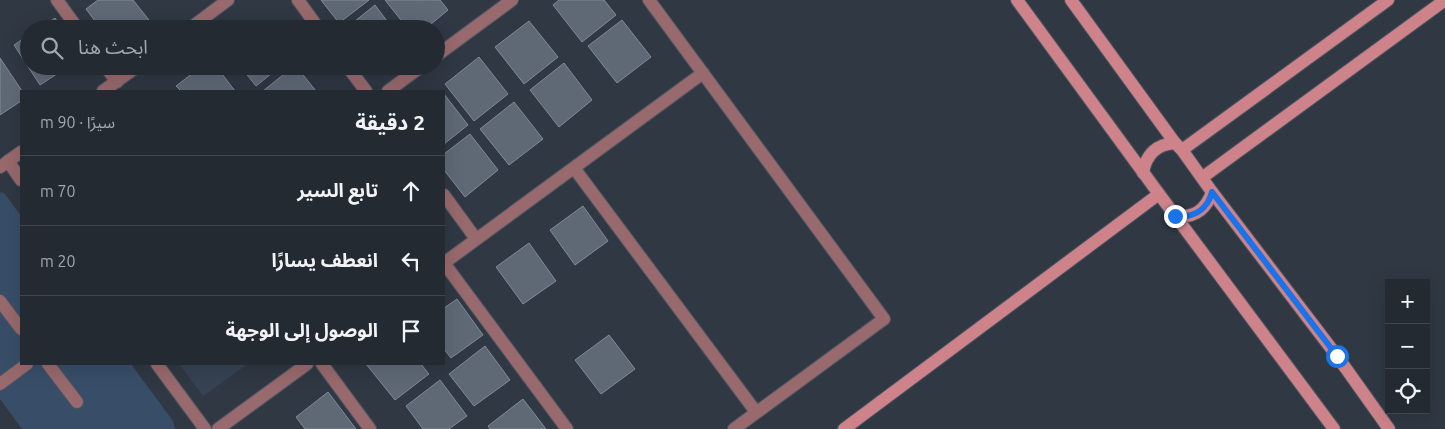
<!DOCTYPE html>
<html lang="ar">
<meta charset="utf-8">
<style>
body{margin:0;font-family:Ubuntu,"Noto Sans Arabic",sans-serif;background:#2b323a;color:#f1f3f6;direction:rtl}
.controls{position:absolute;right:15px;bottom:15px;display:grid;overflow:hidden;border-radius:0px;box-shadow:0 5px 20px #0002}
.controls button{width:45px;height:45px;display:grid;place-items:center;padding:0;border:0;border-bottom:1px solid #40464d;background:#232a32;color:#f1f3f6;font:25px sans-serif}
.stop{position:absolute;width:15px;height:15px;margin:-11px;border:4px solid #1a73e8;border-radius:50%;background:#fff}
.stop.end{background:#1a73e8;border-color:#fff;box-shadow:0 1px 5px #0008}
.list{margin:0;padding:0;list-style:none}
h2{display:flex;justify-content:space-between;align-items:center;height:65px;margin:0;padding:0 20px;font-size:21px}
h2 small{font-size:16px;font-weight:400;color:#a3a7ac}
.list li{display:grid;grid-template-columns:32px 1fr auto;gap:15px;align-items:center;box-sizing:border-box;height:70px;padding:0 20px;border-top:1px solid #40464d}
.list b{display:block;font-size:19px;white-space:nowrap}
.list em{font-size:16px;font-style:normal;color:#a3a7ac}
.icon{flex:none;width:28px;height:28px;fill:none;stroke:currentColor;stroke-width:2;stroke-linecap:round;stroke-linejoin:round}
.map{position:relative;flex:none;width:1445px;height:429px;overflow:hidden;direction:ltr}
.search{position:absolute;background:#232a32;box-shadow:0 5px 20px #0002;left:20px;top:20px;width:425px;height:55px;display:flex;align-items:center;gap:12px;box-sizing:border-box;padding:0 18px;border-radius:28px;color:#a3a7ac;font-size:19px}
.panel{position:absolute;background:#232a32;box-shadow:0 5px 20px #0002;left:20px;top:90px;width:425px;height:275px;border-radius:0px;direction:rtl}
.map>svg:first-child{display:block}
.built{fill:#364353}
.green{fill:#384e68}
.building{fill:#5f6976;stroke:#808b97}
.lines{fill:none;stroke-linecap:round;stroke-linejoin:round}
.street-casing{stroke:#4e5661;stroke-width:14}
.secondary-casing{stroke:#4e5661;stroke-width:14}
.street{stroke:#98696d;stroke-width:12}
.secondary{stroke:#ce838a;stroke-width:12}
.route{stroke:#1a73e8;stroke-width:6}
</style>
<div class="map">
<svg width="1445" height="429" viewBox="0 0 1445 429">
<rect width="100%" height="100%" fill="#2f3843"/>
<path class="built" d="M179,364h64l2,2 -42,30z"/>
<path class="green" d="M2,192l3,2 16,22v148h110l42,57 2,8h-153l-22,-30v-206z"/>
<g class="building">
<path d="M98,0h35l16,20 -12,9h-36l-15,-20z"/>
<path d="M321,0h48l-30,23z"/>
<path d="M385,0h55l8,10 -23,19h-17z"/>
<path d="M559,0h45l12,15 -34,27 -29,-37z"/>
<path d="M375,5l18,24h-48z"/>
<path d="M55,18l7,11h-23z"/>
<path d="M622,20l29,37 -34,26 -29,-37z"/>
<path d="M529,21l29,36 -34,27 -29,-37z"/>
<path d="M261,23l5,6h-13z"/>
<path d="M29,35v31h40l-29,19 -26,-40z"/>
<path d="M479,57l29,37 -34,27 -29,-37z"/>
<path d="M0,58l22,33 -1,10 -21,14z"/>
<path d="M564,63l28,37 -33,27 -29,-37z"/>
<path d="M202,66h14l19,25h-54l-5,-5z"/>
<path d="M240,66h41l-25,20z"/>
<path d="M294,66h2l20,25h-53z"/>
<path d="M444,94l24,31 -24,19z"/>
<path d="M514,102l29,37 -34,26 -29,-36z"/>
<path d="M470,134l28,36 -33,27 -21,-27v-16z"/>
<path d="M583,206l25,35 -33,24 -25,-35z"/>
<path d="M529,243l27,38 -33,23 -27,-37z"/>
<path d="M457,299l26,36 -32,23 -7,-9v-41z"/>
<path d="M609,335l26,34 -34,25 -26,-34z"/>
<path d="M485,346l25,34 -36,26 -25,-32z"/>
<path d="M366,364h55l8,10 -34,26z"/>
<path d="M440,380l27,36 -18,13h-26l-17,-23z"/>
<path d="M328,392l28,37h-51l-9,-12z"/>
<path d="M523,399l23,30h-56l-2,-3z"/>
</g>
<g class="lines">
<g class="street-casing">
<g id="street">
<path d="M57,0l21,29"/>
<path d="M298,0l21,29"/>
<path d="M649,0l235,319 -150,110"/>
<path d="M189,29l39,-29"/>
<path d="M436,56l76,-56"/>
<path d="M105,66l12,16"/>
<path d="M347,66l19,25"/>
<path d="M103,91l35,-25"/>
<path d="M388,91l34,-25"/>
<path d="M8,161l13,19"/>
<path d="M0,167l21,-15"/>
<path d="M574,168l182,244"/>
<path d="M444,195l32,44"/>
<path d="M444,263l259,-190"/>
<path d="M444,263l123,166"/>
<path d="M0,301l21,28"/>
<path d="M48,364l29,38"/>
<path d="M157,364l48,65"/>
<path d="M322,364l48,65"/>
<path d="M0,384l27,-20"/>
<path d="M218,429l89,-65"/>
</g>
</g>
<g class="secondary-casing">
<g id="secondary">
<path d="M1017,0l142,194 175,235"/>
<path d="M1071,0l104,143 7,7 30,42 125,164 52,73"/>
<path d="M1182,150l206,-150"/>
<path d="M1143,173c3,-19 14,-29 32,-30"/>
<path d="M1203,177l242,-177"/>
<path d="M1175,216c19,2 31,-6 37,-24"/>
<path d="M844,429l315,-235"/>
</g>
</g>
<use href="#street" class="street"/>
<use href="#secondary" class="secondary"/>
</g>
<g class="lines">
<path class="route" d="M1175,216c19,2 32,-6 37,-24l125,164"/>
</g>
</svg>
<div class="controls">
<button>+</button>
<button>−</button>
<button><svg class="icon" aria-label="locate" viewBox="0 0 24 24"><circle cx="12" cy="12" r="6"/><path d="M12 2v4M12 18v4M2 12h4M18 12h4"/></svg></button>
</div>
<div class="stop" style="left:1337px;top:356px"></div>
<div class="stop end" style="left:1175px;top:216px"></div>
<div class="search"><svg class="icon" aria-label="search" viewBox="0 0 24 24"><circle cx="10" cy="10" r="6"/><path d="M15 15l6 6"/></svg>ابحث هنا</div>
<section class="panel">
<h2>2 دقيقة<small>سيرًا · 90 m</small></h2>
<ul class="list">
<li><svg class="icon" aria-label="ahead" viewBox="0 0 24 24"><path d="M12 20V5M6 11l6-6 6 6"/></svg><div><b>تابع السير</b></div><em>70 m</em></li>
<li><svg class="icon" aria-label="left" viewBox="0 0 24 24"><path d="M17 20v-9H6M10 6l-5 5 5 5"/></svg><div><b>انعطف يسارًا</b></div><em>20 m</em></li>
<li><svg class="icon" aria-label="arrive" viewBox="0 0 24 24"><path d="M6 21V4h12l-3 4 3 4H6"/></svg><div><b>الوصول إلى الوجهة</b></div></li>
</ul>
</section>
</div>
